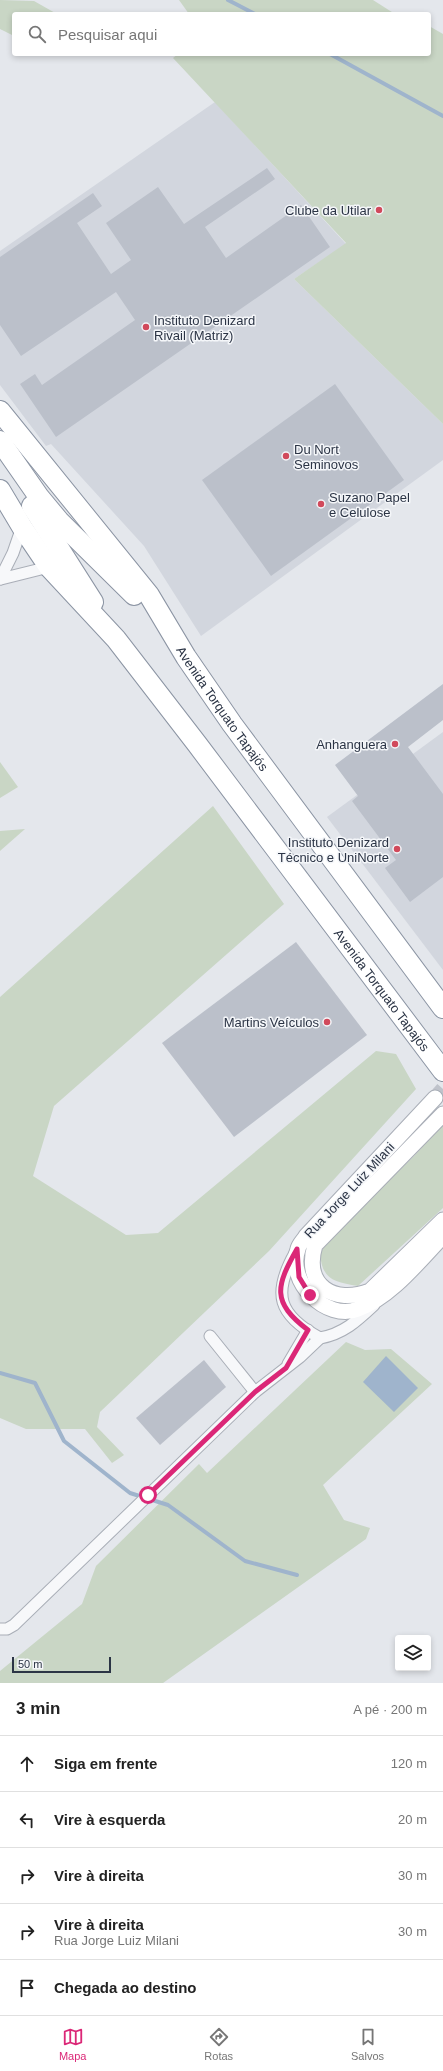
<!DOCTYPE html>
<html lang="pt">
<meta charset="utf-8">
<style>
body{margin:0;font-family:Helvetica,sans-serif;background:#f2f2f2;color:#222}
.controls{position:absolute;right:12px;bottom:12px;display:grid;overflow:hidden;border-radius:4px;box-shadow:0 2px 6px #0003}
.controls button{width:36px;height:36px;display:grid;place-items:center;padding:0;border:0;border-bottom:1px solid #e0e0e0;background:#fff;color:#222;font:20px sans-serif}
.scale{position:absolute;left:12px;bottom:10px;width:99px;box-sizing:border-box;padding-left:4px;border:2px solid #2b3445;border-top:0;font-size:11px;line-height:14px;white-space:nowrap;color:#2b3445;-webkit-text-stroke:3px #f4f6f9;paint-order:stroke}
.stop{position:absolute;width:12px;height:12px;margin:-9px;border:3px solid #db2777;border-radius:50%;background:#fff}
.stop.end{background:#db2777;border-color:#fff;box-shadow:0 1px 4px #0008}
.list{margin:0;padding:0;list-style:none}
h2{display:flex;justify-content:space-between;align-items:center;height:52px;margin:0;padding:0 16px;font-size:17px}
h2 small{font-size:13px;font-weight:400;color:#767676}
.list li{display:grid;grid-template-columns:26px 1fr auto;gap:12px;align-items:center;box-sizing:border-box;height:56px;padding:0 16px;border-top:1px solid #e0e0e0}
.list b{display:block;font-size:15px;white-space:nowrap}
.list p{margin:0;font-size:13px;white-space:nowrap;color:#767676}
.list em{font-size:13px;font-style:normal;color:#767676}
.icon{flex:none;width:22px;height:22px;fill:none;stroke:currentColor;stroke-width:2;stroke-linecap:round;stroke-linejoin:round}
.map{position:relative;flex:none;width:443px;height:1683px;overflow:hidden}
.search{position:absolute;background:#fff;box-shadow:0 2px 6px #0003;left:12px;right:12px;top:12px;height:44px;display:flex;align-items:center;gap:10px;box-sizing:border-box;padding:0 14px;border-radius:4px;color:#767676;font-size:15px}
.sheet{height:332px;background:#fff}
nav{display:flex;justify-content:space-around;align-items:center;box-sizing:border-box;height:56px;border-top:1px solid #e0e0e0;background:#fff;font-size:11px;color:#767676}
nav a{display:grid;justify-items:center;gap:2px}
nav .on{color:#db2777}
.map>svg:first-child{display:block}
.built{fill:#d2d6de}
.green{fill:#c9d6c5}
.water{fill:#9fb4cc}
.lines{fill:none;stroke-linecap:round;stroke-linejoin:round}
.stream{stroke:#9fb4cc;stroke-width:4}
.building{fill:#bbc0ca}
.secondary-tunnel{stroke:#bfc3cb;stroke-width:15;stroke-dasharray:15 8;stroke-linecap:butt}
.street-casing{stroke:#a9aeb7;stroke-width:13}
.secondary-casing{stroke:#a9aeb7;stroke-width:17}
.highway-casing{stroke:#8b94a3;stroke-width:22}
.street{stroke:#f7f8fa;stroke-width:11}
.secondary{stroke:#fff;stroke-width:15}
.highway{stroke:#fff;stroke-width:20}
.route{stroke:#db2777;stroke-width:5}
.poi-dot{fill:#d1495b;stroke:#f4f6f9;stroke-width:1.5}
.labels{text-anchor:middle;stroke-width:3;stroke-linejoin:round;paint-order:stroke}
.poi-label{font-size:13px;fill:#2b3445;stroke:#f4f6f9;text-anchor:end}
.street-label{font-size:13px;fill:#2b3445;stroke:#f4f6f9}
</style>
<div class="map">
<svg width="443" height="1683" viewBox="0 0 443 1683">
<rect width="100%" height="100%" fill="#e4e7ec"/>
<g class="built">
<path d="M215,102l131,142 -52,35 149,145v36l-242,176 -57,-90 -93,-102 -5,2 -46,-61v-134z"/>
<path d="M443,732v238l-116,-153z"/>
</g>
<g class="green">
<path d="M0,0l34,1 23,13h-43v22l-14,-7z"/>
<path d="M179,0h194l22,14h-206z"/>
<path d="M429,26l14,8v390l-149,-145 52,-36 -173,-185 5,-4h251z"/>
<path d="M0,762l18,25 -18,11z"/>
<path d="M213,806l71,98 -230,202 -21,70 93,59 32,-2 218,-182 20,3 20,35 -147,162 -169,161 -3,15 27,28 -12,8 -27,-34h-59l-26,-11v-421z"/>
<path d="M25,829l-25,22v-20z"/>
<path d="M443,1124v84l-85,78c-24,-4 -36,-6 -38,-33l11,-16 83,-81z"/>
<path d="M346,1342l19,8 26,-1 41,35 -109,101 21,35 26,8 -4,11 -203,144h-163v-12l82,-67 14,-38 103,-102 8,9z"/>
</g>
<path class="water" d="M386,1356l32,32 -24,24 -31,-30z"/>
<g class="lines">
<g class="stream">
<path d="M228,0l27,14"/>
<path d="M330,54l113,62"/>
<path d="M0,1373l35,10 29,58 66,52 38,12 77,56 52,14"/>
</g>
</g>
<g class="building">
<path d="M267,168l8,11 -70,48 21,31 75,-53 29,42 -274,190 -36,-53 15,-10 7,11 93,-65 -19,-28 -95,64 -21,-31v-68l93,-64 9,13 -25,17 34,51 20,-14 -25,-37 52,-36 26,37z"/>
<path d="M335,384l69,96 -133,96 -69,-96z"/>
<path d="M443,684v36l-35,27 35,47v83l-33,25 -25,-34 11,-8 -44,-59 6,-5 -23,-31z"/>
<path d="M296,942l71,93 -133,102 -72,-94z"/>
<path d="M204,1360l22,27 -66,58 -24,-27z"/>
</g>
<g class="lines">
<path class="secondary-tunnel" d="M435,1098l8,-9"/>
<g class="street-casing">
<g id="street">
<path d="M0,579l13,-26 9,-26"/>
<path d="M1,579l48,-12"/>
<path d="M295,1253c-23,41 -17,62 25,85 23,-4 37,-17 54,-33"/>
<path d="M210,1336l45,56"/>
<path d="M288,1364l20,-34"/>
<path d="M0,1629h7l7,-4 241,-233 45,-35 20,-19"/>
</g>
</g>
<g class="secondary-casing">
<g id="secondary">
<path d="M435,1098l-129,138c-2,4 -7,8 -8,13 -12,32 28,73 60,60 33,-12 61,-48 85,-73"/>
<path d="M443,1114l-128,131c-12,41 19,60 55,46l73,-71"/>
</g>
</g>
<g class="highway-casing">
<g id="highway">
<path id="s1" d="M0,411l149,184 37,62 46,67 211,284"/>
<path d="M0,441l39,56 20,24 75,74"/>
<path id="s2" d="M0,490l22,37 27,40 67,72 81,105 246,327"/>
<path d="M32,506l61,96"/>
</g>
</g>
<use href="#street" class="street"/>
<use href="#secondary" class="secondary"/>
<use href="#highway" class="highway"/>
</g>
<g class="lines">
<path class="route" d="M148,1495l107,-103 31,-24 22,-38c-37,-28 -32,-44 -11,-81l2,28 11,18"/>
</g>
<g class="poi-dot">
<circle cx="379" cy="210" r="4"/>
<circle cx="146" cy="327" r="4"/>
<circle cx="286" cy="456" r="4"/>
<circle cx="321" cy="504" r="4"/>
<circle cx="395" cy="744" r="4"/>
<circle cx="397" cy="849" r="4"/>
<circle cx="327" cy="1022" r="4"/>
</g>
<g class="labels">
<g class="poi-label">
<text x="371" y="215">Clube da Utilar</text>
<text x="154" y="325" text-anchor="start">Instituto Denizard<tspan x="154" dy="15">Rivail (Matriz)</tspan></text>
<text x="294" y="454" text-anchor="start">Du Nort<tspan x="294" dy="15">Seminovos</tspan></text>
<text x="329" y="502" text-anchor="start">Suzano Papel<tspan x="329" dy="15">e Celulose</tspan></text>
<text x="387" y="749">Anhanguera</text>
<text x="389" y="847">Instituto Denizard<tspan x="389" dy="15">Técnico e UniNorte</tspan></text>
<text x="319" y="1027">Martins Veículos</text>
</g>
<g class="street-label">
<text dy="5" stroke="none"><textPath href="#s1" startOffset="372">Avenida Torquato Tapajós</textPath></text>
<text dy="5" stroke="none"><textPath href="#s2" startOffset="630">Avenida Torquato Tapajós</textPath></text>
<text transform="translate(349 1190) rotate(-47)" y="5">Rua Jorge Luiz Milani</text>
</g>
</g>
</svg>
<div class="controls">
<button><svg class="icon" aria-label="layers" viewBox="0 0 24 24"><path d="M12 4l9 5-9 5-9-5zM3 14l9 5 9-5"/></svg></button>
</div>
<div class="scale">50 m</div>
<div class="stop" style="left:148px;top:1495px"></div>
<div class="stop end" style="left:310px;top:1295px"></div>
<div class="search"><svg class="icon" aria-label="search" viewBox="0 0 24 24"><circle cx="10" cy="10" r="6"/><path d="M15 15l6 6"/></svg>Pesquisar aqui</div>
</div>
<section class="sheet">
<h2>3 min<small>A pé · 200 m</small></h2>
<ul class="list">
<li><svg class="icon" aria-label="ahead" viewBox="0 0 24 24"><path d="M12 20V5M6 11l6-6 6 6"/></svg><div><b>Siga em frente</b></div><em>120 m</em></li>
<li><svg class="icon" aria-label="left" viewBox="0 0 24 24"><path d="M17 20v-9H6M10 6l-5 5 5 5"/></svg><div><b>Vire à esquerda</b></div><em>20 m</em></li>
<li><svg class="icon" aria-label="right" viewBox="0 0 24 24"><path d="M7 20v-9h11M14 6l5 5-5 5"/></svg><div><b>Vire à direita</b></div><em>30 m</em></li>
<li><svg class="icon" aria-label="right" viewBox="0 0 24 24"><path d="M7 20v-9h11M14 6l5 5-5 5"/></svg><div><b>Vire à direita</b><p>Rua Jorge Luiz Milani</p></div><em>30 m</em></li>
<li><svg class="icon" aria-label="arrive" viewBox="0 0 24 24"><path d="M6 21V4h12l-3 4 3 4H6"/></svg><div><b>Chegada ao destino</b></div></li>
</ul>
</section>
<nav>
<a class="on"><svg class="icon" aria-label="map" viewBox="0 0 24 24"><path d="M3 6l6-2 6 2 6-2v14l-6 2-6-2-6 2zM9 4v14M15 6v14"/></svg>Mapa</a>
<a><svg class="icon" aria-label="directions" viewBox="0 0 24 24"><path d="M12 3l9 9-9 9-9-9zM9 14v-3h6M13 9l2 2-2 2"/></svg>Rotas</a>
<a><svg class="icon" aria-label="saved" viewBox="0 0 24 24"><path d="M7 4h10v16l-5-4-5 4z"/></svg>Salvos</a>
</nav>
